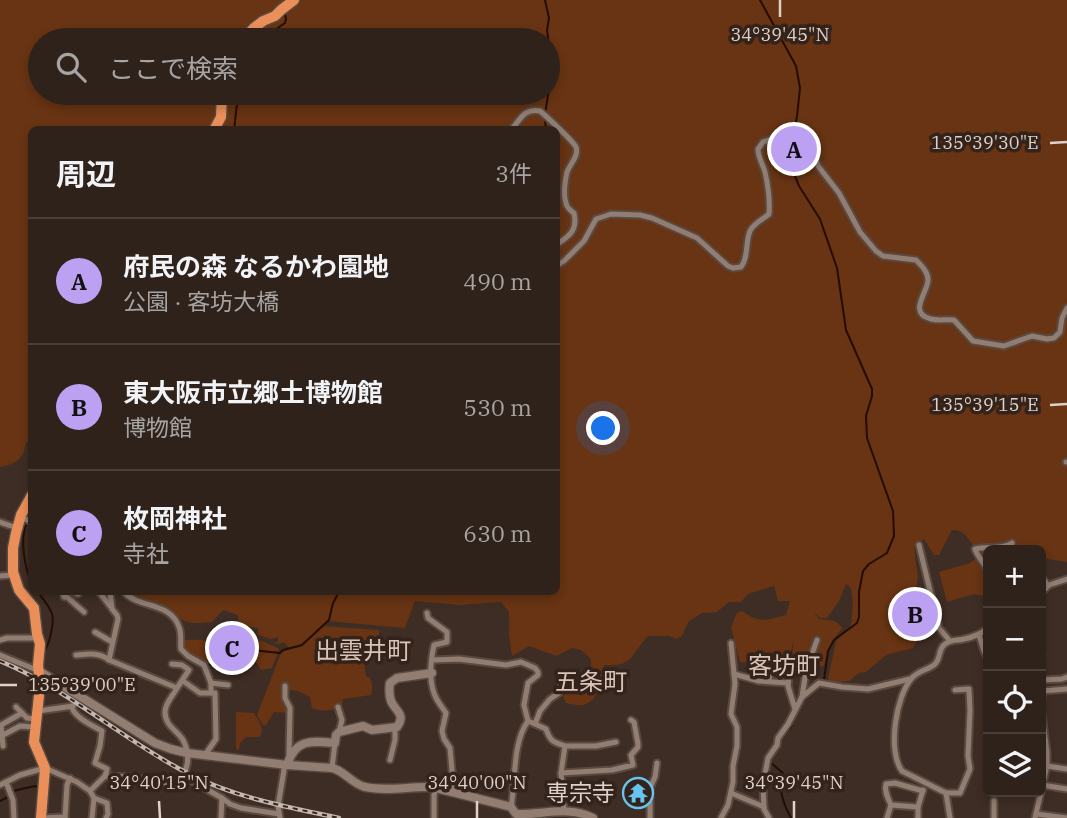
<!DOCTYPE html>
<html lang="ja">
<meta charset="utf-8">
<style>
body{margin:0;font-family:"IBM Plex Serif","Noto Sans JP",serif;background:#362a24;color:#f1f3f6}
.controls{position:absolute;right:21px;bottom:21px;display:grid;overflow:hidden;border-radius:10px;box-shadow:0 4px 10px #0003}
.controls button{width:63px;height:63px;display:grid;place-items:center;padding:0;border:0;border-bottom:2px solid #493f3a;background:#2e221b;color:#f1f3f6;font:35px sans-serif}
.you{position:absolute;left:604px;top:429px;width:24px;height:24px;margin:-18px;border:5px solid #fff;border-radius:50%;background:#1a73e8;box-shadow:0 0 0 10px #1a73e833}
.badge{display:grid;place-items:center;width:46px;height:46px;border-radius:50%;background:#bca0f2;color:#111;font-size:23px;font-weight:700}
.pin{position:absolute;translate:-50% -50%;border:4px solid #fff;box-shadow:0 2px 7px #0006}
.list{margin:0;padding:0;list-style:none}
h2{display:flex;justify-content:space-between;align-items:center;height:91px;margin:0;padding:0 28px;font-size:30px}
h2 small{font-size:23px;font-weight:400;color:#a7a4a3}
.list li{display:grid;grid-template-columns:46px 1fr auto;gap:21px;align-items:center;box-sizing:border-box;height:126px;padding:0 28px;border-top:2px solid #493f3a}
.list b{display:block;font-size:26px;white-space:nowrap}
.list p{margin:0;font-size:23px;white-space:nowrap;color:#a7a4a3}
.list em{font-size:23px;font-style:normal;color:#a7a4a3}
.icon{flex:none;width:38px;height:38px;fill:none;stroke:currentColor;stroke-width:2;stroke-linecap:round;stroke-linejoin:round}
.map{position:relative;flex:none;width:1067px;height:818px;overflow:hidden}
.search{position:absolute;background:#2e221b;box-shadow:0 4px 10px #0003;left:28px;top:28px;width:532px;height:77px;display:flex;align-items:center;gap:18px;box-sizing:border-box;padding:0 24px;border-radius:38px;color:#a7a4a3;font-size:26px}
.panel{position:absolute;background:#2e221b;box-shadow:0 4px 10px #0003;left:28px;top:126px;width:532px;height:469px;border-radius:10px}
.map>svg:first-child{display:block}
.green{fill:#683413;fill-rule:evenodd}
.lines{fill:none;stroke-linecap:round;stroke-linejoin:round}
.stream{stroke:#250d01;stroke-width:2}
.street-casing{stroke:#594a41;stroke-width:9}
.secondary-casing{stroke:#594a41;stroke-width:11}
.highway-casing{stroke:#594a41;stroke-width:13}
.street{stroke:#927d72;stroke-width:5}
.secondary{stroke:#927d72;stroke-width:8}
.highway{stroke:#eb8f5a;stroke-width:10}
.rail-casing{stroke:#c3b7b0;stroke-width:4.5}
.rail{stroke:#34231a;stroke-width:2;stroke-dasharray:5;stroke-linecap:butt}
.ticks{fill:none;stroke:#ddd1cb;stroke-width:2.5}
.labels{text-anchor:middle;stroke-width:7;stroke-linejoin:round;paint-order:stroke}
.poi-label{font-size:23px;fill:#ddd1cb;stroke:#34231a;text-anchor:end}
.neighbourhood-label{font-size:24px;fill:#d9c3b7;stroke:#34231a}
.ticks-label{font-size:18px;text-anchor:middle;fill:#ddd1cb;stroke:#34231a;stroke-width:7;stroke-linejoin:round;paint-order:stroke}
</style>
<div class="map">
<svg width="1067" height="818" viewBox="0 0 1067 818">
<rect width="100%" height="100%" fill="#3e2d24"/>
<g class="green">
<path d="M0,0h1067v562l-24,-4 -2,2v-10h-53v83l-4,-37 -10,-2 -27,8 -8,-30 31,-9 12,-9c-2,-2 -6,-5 -8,-8 -8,-9 -9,-16 -22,-16l-13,25h-5l-10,-16 -10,9 4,29 -4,24 -14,7 -1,12 19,3 1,15 -6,10 -27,7 -20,17 -7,1 -10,8 -17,2 -4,-4 8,-38 15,-16 2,-21 -2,-16 -5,-4 -7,17 -12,17h-7l-7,-7 6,8 16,2 8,7c-12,12 -16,22 -19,38h-18l-4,9 -12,-2 4,-33 -6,22h-48l-9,-35 6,-14 5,-2c18,13 24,9 44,4l4,-14h-12l-4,-15 -26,8 -7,8h-12l-12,10 -15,1 -14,9 -6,14 -6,3 -7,-3h-21c-18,19 -14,31 -44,29 -3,13 -4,36 -21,40 -5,1 -12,-1 -17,-2l-3,-7 7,-7 5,-13 16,-6v-11l-10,-9 -9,-2 -16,8 -27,-10 -17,10 -3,-22v-22l-8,-10 -41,3 -45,-4 -10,27 -78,-7 -26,24 -12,3 -5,-6 -5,2 -7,-2h6v-5l-7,2 -13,-4v-7l-6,-1 -4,1 -2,3 -7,-2 -1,-14 -15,-5 -11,12c-15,1 -28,4 -37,-9l-44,-16 -5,-5h430v-462h-524l-1,312h-5c-2,17 -10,22 -26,25zM40,40h508v53h-508z"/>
<path d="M322,626l57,4v5c-3,2 -6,2 -9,4 -6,5 -2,17 -6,23l2,14 4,2 2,6v9l-1,2 -28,4 -1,8c-11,4 -20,5 -30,1l-2,-11c-10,-5 -15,-8 -26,-7l5,19 -1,4 -14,-1 -8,13h-3l-6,-10 24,-62 3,-2 16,-4z"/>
<path d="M239,635l23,6 16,7 1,2 -7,18 -11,2 -4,-7 -15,-6 -2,-4 1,-8 -5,-4v-4z"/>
<path d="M185,640c14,0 24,-2 34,9v10l-12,5c-9,-5 -21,-9 -25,-20z"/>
<path d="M236,712l18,1c4,8 12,15 5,24h-13l-6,6 -1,7 -3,-1z"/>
</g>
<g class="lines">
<g class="stream">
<path d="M760,0l36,66 4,22 -3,28 -6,35v15l8,20 21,33 17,49 9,62 26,59v7l-6,20 1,22 26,73 1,25 -7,17 -18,11 -6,7 -4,21v25l-2,6 -23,17 -6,11 -4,29 -4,6 -18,16"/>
<path d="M260,40l25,-17 1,-4 -1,-5"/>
<path d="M545,114l3,-19 9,-23v-11l-8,-16 -2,-15 2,-12 -4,-18"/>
<path d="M545,119l1,11"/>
<path d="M234,130l3,-26 4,-11"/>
<path d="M27,522c-8,16 -2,47 5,63"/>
<path d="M38,592c15,21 18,20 12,46 -2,6 -3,10 -7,15"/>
<path d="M209,665l5,-4 14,-2 14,-10 38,4 3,-3 19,-5 27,-25 4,-17 6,-11"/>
<path d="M781,738l10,-11 5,-14"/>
<path d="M771,758v5l12,10c-5,17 0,30 8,45"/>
<path d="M61,772l17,8"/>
<path d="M12,793l1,-2 22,-5 4,1"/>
<path d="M93,793l10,6"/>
<path d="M0,801l8,-4"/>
</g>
<g class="street-casing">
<g id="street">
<path d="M511,130c10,-11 13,-22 29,-19 6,5 33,30 36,36 3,9 -6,17 -9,25 -2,9 -4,25 0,34 1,2 5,6 7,7 4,18 -5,23 -18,32"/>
<path d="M556,266l8,-5 20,-20 12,-22 15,-5 29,1 12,3 45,20 31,28 5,2 8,-1c8,-11 4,-24 9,-36 3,-7 13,-12 19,-17 1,-13 -1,-29 -4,-42 -2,-8 -7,-14 -7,-23l5,-7 14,-5h16l13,6 8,11 4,12 21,27 21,39 16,19 7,5 33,4c6,6 12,12 12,20 0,12 -21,33 3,39 7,2 16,0 23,1l19,21 31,5 28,-10 15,3 7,-1 6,-6 2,-14 5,-10"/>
<path d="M1066,462h1"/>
<path d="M20,517l12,5"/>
<path d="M0,522l17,6"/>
<path d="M919,545l20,83 11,13"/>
<path d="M988,572c-3,-9 -10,-14 -13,-23 13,-3 26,1 37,-6"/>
<path d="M0,576l13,-1"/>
<path d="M1041,579l3,1 4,6"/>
<path d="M65,592l-2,1 1,4h3l17,15"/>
<path d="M73,592l5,2 2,-2"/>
<path d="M99,592l11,14"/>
<path d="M124,592c15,17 46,9 55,35 3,7 1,15 2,22l7,7 16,9 7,18v10h4l1,46 -11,16"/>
<path d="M1041,593l8,-8 18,-6"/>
<path d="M427,613l1,5 19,14v10l-13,3c-3,14 -5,34 0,48 2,7 8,14 12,20l-4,18 2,8 6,9 3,34 -3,9"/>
<path d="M95,632l17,10"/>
<path d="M979,635l5,16 4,8"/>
<path d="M0,640l7,-2h31"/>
<path d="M1041,651l1,4 -1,3"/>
<path d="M0,655l39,16"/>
<path d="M76,655c12,-1 23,-3 33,5l68,28c-4,8 -12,15 -12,24 0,14 12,18 18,28 8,15 6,35 -9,44l-43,-7 -26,-1 -15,15"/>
<path d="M109,660l9,-41 -1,-4 -5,-6 -2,-17"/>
<path d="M432,660l27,-1 47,6 15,-3 14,6 3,4v3l-10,8 -4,22 4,16 7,3"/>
<path d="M172,664l10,1 7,5 -12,18"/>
<path d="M790,665l-2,21 7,23"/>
<path d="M734,674l25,7 29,2"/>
<path d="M1041,680l21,-1 5,-2"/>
<path d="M183,681l17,12h11"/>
<path d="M769,681l1,-14"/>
<path d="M211,683l17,2"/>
<path d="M285,686v12l5,10 -1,47"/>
<path d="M1041,687l2,4 -2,16 6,45v14l-6,25"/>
<path d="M1043,691l24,-2"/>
<path d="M802,697l17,-14 23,4 26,2 42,-10"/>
<path d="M71,706c4,12 21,19 31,25l-2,15 -5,17 12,6 -2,7"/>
<path d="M16,707l11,11 9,1"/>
<path d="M338,707l4,13 -3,12"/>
<path d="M38,711l35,-5"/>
<path d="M3,735l17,-9 15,1"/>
<path d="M3,746l-2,-21 21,-12"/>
<path d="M565,746h31l20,-4"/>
<path d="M390,760l5,-20v-12"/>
<path d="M1047,766l20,3"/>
<path d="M332,768l3,-25"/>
<path d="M561,773l51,-3 21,-5 -2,-10 7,-8v-3l-4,-22 -3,-2"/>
<path d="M183,776l39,22 8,6 11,4 38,6"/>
<path d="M6,782l7,18 1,18"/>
<path d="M0,785l20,-10 25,-7 32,14 13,9 4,7 13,5 1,11 -2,4"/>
<path d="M1042,785l25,4"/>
<path d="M731,793l33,14"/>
<path d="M946,793h14l10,-24 -2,-13 2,-46 -1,-21 -14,1"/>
<path d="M994,801v17"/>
<path d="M511,807c5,-26 1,-64 17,-86"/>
<path d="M918,807l-27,-2c-3,-7 -7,-14 -5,-21l9,-1 28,8"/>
<path d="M564,811l-3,-38 4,-27c-12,-4 -15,-5 -19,-17l-11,-5 5,-13 10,-12 9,-6 7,-20"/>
<path d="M1036,814l31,4"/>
<path d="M43,818l22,-1"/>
<path d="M65,818l2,-33 3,-7"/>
<path d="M92,818l2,-20"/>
<path d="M221,818l1,-20"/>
<path d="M280,818l-2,-12 7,-42"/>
<path d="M434,818v-23l2,-7"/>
<path d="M650,818v-30l5,-11 2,-14"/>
<path d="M721,818l7,-13 5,-23v-16l4,-20v-19l-6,-13 4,-30 -4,-41"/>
<path d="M769,818l-5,-9 -1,-24 5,-27 9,-13 1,-7 10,-14 14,-27 4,-26 11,-31"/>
<path d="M887,818l4,-13"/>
<path d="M918,818v-11l5,-17"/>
<path d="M950,818l-4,-25 -44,-22c-15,-20 -6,-76 10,-93 7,-8 17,-8 23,-14 6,-6 3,-14 9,-19 6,-6 13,-4 20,-6 10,-2 17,-5 24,-11"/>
<path d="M1035,818l6,-26"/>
</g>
</g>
<g class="secondary-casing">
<g id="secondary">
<path d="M39,671l116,72 16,6 16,4 100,12 45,3c13,3 20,16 33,19 23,5 45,-1 67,0l79,20 5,7c26,1 53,-9 77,4"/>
<path d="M287,765c9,-27 25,-24 48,-22l1,-8 3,-3 24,-6 9,4 25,-3c9,-13 -1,-15 -6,-26 -2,-6 -2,-12 -1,-18l7,-5 35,-5"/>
</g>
</g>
<g class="highway-casing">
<g id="highway">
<path d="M243,40l11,-12 9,-7 12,-5 6,-6 13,-10"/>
<path d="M214,130l7,-13 1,-24"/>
<path d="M32,495l-11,20 -5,18 -3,15v24l6,18 15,18 3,26 3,10 -2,21 2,21 -6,56 11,26 -4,50"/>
</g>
</g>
<use href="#street" class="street"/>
<use href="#secondary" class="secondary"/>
<use href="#highway" class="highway"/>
<g class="rail-casing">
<path id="rail" d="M0,661c68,28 124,80 189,113 47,24 99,33 150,44"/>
</g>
<use href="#rail" class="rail"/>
</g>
<path class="ticks" d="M780,0v17M1050,143l17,-1M1050,405l17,-1M0,685h17M159,801l1,17M477,801v17M794,801v17"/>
<defs>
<g id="temple-ring" transform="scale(1.575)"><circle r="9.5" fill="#34231a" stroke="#66c4ef" stroke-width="1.5"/><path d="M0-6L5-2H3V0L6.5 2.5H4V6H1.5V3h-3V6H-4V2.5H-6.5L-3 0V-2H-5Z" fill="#66c4ef"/></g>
</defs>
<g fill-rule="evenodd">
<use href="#temple-ring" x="638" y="793"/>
</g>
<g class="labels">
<g class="poi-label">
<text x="615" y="801">専宗寺</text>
</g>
<g class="neighbourhood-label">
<text x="363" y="659">出雲井町</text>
<text x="784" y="674">客坊町</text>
<text x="591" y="690">五条町</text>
</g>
</g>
<g class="ticks-label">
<text x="780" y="41">34°39'45"N</text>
<text x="985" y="149">135°39'30"E</text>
<text x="985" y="411">135°39'15"E</text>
<text x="82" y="691">135°39'00"E</text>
<text x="159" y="789">34°40'15"N</text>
<text x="477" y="789">34°40'00"N</text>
<text x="794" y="789">34°39'45"N</text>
</g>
</svg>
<div class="controls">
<button>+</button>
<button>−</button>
<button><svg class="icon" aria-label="locate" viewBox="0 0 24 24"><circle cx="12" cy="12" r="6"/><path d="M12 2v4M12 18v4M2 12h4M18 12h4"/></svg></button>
<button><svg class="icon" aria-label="layers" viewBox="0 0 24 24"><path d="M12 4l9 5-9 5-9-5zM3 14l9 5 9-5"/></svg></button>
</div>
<div class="you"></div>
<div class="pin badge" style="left:794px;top:149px">A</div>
<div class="pin badge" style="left:915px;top:614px">B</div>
<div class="pin badge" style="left:232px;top:648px">C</div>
<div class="search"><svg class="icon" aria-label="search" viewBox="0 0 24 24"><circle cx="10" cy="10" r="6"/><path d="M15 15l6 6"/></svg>ここで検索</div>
<section class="panel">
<h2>周辺<small>3件</small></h2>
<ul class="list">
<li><span class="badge">A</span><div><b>府民の森 なるかわ園地</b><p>公園 · 客坊大橋</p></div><em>490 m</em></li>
<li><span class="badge">B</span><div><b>東大阪市立郷土博物館</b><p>博物館</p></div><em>530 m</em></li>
<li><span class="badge">C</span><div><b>枚岡神社</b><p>寺社</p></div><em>630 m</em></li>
</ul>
</section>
</div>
